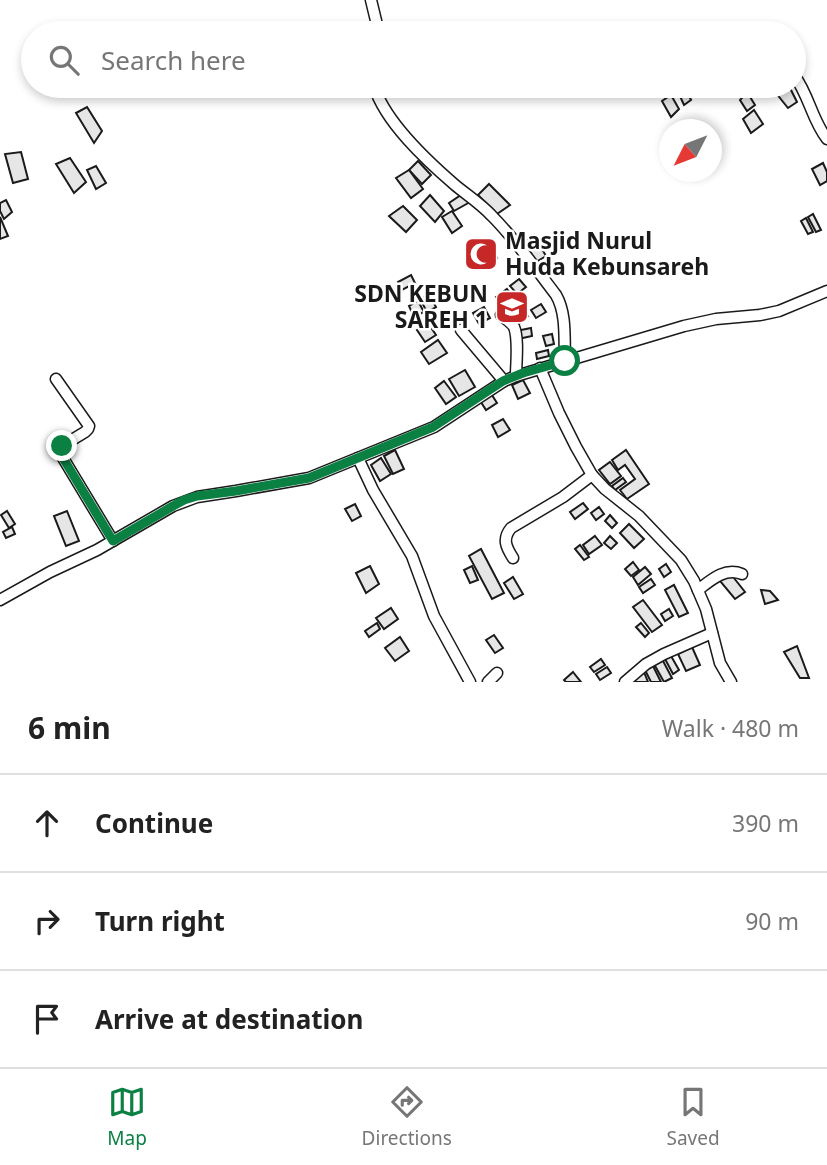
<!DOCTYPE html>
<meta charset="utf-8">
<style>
body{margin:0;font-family:"Noto Sans",sans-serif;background:#f2f2f2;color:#222}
.compass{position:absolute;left:659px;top:119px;width:63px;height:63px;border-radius:50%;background:#fff;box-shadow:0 4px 10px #0003;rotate:228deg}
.stop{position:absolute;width:21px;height:21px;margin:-16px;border:5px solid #0b8043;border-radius:50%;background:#fff}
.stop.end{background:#0b8043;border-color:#fff;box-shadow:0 2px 7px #0008}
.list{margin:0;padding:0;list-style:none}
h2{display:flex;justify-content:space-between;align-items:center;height:91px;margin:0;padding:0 28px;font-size:30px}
h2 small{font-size:23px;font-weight:400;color:#767676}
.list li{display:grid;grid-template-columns:46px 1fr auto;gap:21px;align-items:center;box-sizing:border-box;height:98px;padding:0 28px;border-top:2px solid #e0e0e0}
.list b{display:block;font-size:26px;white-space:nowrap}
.list em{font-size:23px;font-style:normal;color:#767676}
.icon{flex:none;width:38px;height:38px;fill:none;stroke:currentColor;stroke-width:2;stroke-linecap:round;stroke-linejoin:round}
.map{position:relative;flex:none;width:827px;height:682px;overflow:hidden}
.search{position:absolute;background:#fff;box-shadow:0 4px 10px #0003;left:21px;right:21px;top:21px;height:77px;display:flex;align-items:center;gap:18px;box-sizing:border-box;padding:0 24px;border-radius:38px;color:#767676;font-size:26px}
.sheet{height:385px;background:#fff}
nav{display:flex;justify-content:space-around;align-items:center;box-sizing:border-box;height:98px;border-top:2px solid #e0e0e0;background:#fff;font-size:19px;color:#767676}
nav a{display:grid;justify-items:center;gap:4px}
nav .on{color:#0b8043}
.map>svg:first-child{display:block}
.building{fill:#e6e6e6;stroke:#1a1a1a;stroke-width:2}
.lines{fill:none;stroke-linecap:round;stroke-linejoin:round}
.minor-casing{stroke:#1a1a1a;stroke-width:13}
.minor{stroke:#fff;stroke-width:10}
.route{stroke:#0b8043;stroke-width:9}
.labels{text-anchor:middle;stroke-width:5;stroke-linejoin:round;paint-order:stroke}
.poi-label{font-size:23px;font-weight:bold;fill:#1a1a1a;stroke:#fff;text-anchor:start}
</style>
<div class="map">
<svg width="827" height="682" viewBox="0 0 827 682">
<rect width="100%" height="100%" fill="#fff"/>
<g class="building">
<path d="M789,86l8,16 -9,6 -12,-15z"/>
<path d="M687,91l4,9 -7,5 -5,-11z"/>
<path d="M747,92l8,13 -8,6 -7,-11z"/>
<path d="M671,95l8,14 -8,8 -9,-16z"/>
<path d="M87,107l15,24 -8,12 -18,-30z"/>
<path d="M754,110l9,14 -12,9 -8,-14z"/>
<path d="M21,152l7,27 -15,4 -8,-29z"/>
<path d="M70,158l16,24 -12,11 -18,-29z"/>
<path d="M418,161l13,14 -9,9 -13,-14z"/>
<path d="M823,163l4,9v9l-7,4 -8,-16z"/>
<path d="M96,166l10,17 -10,6 -9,-19z"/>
<path d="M409,170l14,19 -12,9 -15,-20z"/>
<path d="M489,184l21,21 -13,9 -19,-19z"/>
<path d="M464,193l6,9 -16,9 -5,-8z"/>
<path d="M430,195l14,16 -9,11 -15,-16z"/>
<path d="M6,200l6,12 -8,7 -4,-8v-8z"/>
<path d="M403,206l14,14 -11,12 -17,-16z"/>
<path d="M452,211l10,15 -10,7 -10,-16z"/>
<path d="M813,214l8,16 -5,2 -8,-15z"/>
<path d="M0,217l8,19 -8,3z"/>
<path d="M806,218l7,14 -5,2 -7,-13z"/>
<path d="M534,235l12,21 -10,6 -12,-21z"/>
<path d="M488,240l9,18 -22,11 -9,-19z"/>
<path d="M411,275l4,8 -13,7 -4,-8z"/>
<path d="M519,279l7,8 -9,7 -7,-8z"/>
<path d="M507,289l21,27 -11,9 -21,-28z"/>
<path d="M429,294l7,13 -9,5 -7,-13z"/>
<path d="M418,301l6,11 -10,5 -5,-11z"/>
<path d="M541,304l5,8 -10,6 -5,-8z"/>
<path d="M484,307l6,11 -11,6 -6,-11z"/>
<path d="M428,323l8,12 -11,7 -8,-12z"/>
<path d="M531,328l1,8 -14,3 -2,-8z"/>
<path d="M552,334l2,10 -8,2 -3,-10z"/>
<path d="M438,340l9,13 -18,11 -8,-12z"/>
<path d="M548,350l1,6 -12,3 -1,-6z"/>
<path d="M465,370l10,17 -16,9 -10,-17z"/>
<path d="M523,380l7,13 -12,6 -6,-14z"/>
<path d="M444,381l12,16 -10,7 -11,-16z"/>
<path d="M490,392l7,11 -11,7 -7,-11z"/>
<path d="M503,419l7,11 -12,7 -6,-12z"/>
<path d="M395,450l9,19 -11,5 -9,-18z"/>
<path d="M626,450l23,34 -22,15 -7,-9 15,-11 -10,-14 -7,5 -6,-10z"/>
<path d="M381,458l10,16 -11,7 -9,-16z"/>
<path d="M610,462l11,14 -11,8 -11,-14z"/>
<path d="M623,478l3,4 -11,8 -3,-4z"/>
<path d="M583,503l5,6 -13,10 -5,-7z"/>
<path d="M355,504l6,12 -9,5 -7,-12z"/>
<path d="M599,507l5,7 -8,6 -5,-7z"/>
<path d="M7,511l8,13 -6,4 -8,-13z"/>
<path d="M67,511l12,30 -13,5 -12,-30z"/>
<path d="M610,515l7,8 -5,5 -7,-7z"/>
<path d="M629,524l15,15 -10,9 -14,-15z"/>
<path d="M12,527l3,7 -9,4 -3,-6z"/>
<path d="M595,536l7,9 -13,9 -6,-9z"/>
<path d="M610,536l7,7 -6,6 -7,-6z"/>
<path d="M580,545l9,12 -5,3 -9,-11z"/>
<path d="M481,549l23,44 -12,6 -23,-43z"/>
<path d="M633,562l6,8 -8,6 -6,-7z"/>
<path d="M666,564l5,8 -7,5 -5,-8z"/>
<path d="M370,566l9,18 -13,9 -10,-20z"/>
<path d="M472,566l6,14 -8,3 -6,-13z"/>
<path d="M645,567l6,7 -13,11 -5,-8z"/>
<path d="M730,573l15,19 -10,7 -15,-18z"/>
<path d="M513,577l10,17 -9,5 -10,-16z"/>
<path d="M651,579l4,6 -12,8 -4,-6z"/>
<path d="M674,585l14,28 -9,4 -14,-27z"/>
<path d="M761,590l9,1 8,9 -13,4z"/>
<path d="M643,600l19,25 -10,7 -19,-25z"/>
<path d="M391,608l7,11 -14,10 -8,-11z"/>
<path d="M669,609l4,7 -8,5 -4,-7z"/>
<path d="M377,623l3,6 -11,8 -4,-6z"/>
<path d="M641,623l8,10 -4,4 -9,-10z"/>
<path d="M494,635l9,13 -8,5 -9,-13z"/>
<path d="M400,637l9,14 -14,10 -10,-13z"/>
<path d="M797,646l12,32h-9l-16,-26z"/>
<path d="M692,647l8,18 -14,6 -8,-17z"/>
<path d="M671,656l8,14 -6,4 -8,-15z"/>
<path d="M601,659l4,6 -11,7 -4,-5z"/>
<path d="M662,659l10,19 -8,4 -10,-18z"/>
<path d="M653,666l8,16h-10l-6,-12z"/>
<path d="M607,667l4,6 -11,7 -4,-6z"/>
<path d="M573,672l8,10h-15l-2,-2z"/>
<path d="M644,672l4,10h-13l-2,-5z"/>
</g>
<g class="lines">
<g class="minor-casing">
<g id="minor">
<path d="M371,0l8,33"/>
<path d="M756,30l2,3"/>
<path d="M794,75c15,20 18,45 33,64"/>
<path d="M374,86c11,36 52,74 81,99 12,10 26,19 37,31 24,24 44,53 64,79 11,19 8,45 9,66"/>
<path d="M501,315c4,4 10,7 13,12 5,12 2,36 2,49"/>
<path d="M461,330l43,51"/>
<path d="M540,368l19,45 17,34 16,28 13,14 34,27 42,44 13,21 12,28 14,54 11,19"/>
<path d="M56,379l33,47 -1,3 -3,3 -23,14 -3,3 1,4 53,88"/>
<path d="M358,458l15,32 39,66 22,60 36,66"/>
<path d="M513,558c-7,-11 -11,-19 -2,-30l52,-31 29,-22"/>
<path d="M698,590c13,-10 27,-23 44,-16"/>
<path d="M0,600l50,-28 47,-22 76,-44 24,-9 39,-6 73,-13 125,-51 70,-46 12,-5 168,-50 32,-7 44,-4 19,-4 48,-20"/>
<path d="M488,682l9,-9"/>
<path d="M625,682l21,-18 18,-10 48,-21"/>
</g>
</g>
<use href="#minor" class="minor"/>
</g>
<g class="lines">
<path class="route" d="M62,446l-3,3 1,4 53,88 60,-35 11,-6 13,-4 39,-5 73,-13 124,-51 70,-46 20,-8 42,-12"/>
</g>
<defs>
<g id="mosque-square" transform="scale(1.75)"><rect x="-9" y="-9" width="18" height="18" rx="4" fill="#c62828" stroke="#fff"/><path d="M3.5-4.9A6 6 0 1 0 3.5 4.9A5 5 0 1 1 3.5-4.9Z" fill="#fff"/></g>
<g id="school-square" transform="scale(1.75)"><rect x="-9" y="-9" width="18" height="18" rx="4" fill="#c62828" stroke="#fff"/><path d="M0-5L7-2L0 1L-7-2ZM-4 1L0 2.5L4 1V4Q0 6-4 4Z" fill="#fff"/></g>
</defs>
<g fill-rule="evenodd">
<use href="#mosque-square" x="481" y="254"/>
<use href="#school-square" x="512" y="307"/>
</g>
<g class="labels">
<g class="poi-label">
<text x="505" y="249">Masjid Nurul<tspan x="505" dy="26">Huda Kebunsareh</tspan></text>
<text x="488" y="302" text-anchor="end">SDN KEBUN<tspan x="488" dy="26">SAREH 1</tspan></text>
</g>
</g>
</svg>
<svg class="compass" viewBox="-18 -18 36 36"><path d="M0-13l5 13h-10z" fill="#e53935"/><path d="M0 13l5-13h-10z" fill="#767676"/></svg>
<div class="stop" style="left:565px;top:361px"></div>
<div class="stop end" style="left:62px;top:446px"></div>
<div class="search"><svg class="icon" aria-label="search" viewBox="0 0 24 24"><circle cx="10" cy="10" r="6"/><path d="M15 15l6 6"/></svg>Search here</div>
</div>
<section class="sheet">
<h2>6 min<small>Walk · 480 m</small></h2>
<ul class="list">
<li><svg class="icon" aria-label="ahead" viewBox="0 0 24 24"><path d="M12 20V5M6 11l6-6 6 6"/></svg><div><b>Continue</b></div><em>390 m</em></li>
<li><svg class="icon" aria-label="right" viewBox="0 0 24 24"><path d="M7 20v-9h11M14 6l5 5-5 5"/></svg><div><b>Turn right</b></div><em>90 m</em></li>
<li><svg class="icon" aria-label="arrive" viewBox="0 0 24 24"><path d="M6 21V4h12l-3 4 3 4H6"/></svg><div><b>Arrive at destination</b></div></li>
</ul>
</section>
<nav>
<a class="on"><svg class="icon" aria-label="map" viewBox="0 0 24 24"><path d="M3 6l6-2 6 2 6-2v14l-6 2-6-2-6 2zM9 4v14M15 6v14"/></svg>Map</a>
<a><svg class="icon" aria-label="directions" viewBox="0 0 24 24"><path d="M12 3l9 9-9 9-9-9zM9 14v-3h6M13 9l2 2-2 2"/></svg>Directions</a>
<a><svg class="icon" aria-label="saved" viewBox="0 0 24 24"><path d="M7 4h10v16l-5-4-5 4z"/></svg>Saved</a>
</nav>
